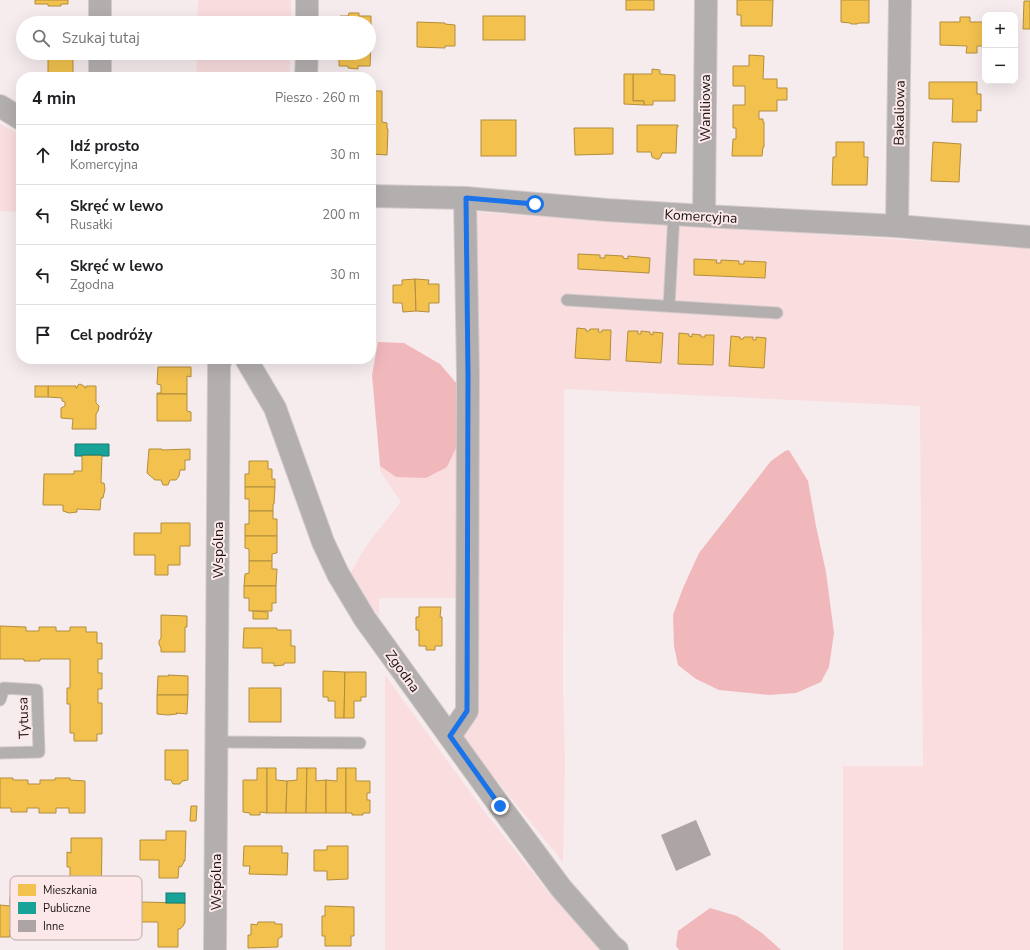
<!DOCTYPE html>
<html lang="pl">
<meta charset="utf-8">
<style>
body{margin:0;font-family:"Nunito Sans",sans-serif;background:#f6f6f6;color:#202124}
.controls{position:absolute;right:12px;top:12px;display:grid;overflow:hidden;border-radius:8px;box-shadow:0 4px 16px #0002}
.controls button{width:36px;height:36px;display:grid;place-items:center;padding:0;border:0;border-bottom:1px solid #e0e0e0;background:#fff;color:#202124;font:20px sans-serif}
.stop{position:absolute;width:12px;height:12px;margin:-9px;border:3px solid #1a73e8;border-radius:50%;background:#fff}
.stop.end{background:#1a73e8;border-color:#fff;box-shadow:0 1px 4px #0008}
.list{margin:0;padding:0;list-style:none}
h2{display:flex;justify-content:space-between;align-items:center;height:52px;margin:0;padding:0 16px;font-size:17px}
h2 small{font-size:13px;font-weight:400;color:#757577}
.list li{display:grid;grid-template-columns:26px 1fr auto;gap:12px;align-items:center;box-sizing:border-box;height:60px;padding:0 16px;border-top:1px solid #e0e0e0}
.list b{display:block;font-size:15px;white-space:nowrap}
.list p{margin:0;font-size:13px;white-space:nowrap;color:#757577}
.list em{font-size:13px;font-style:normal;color:#757577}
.icon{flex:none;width:22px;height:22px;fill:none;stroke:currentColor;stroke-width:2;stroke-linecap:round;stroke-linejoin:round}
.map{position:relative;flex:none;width:1030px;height:950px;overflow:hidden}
.search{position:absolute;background:#fff;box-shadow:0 4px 16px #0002;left:16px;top:16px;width:360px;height:44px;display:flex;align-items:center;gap:10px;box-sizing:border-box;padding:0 14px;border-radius:22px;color:#757577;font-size:15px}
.panel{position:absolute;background:#fff;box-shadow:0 4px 16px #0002;left:16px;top:72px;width:360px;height:292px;border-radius:16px}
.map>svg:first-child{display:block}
.green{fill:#f9dddf}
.water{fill:#f1b8bc}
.homes{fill:#f2c14e;stroke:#b28d3d}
.public{fill:#17a398;stroke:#187870}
.building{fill:#ada4a5}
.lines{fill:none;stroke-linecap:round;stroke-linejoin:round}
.lane-casing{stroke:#d3cacb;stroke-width:13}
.street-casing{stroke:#d3cacb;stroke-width:24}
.lane{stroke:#b4afaf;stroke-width:11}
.street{stroke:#b4afaf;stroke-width:22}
.route{stroke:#1a73e8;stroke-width:5}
.labels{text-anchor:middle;stroke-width:4;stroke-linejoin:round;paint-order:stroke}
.street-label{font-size:14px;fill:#1c1414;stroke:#fce8e9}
.key{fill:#fce8e9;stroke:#b9a8a9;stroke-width:1}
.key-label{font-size:11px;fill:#1c1414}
</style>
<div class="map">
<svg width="1030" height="950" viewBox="0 0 1030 950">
<rect width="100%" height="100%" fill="#f7eced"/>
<g class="green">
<path d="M198,0h93v23h-94z"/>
<path d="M197,53h93v22h-94z"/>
<path d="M0,124l21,11v77l-21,-1z"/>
<path d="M475,212l555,36v702h-187v-184h80l-3,-360 -356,-17 -1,298 2,76 -2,99 -100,-123 11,-23z"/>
<path d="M457,446v152h-78v19l-29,-43 16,-28 35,-44 -21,-31v-5l16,11 51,-10z"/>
<path d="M385,675l99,136 65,82 53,57h-217z"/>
</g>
<g class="water">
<path d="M378,342l26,1 36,21 17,20v62l-10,21 -21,11 -30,-1 -16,-11 -8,-91z"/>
<path d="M789,450l19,31 8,45 10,46 8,61 -5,34 -8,15 -25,11 -27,2 -50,-5 -23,-11 -18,-14 -4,-19 -1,-31 10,-27 16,-35 72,-92 14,-10z"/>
<path d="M710,908l27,8 25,17 19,17h-102l-3,-4 2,-15z"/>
</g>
<g class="homes">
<path d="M35,0h33v4h-7v2h-13v-2h-13z"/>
<rect x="626" y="0" width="28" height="10"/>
<path d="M737,0h36l-1,26h-31v-11h-4z"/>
<path d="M841,0h28v23h-10l-2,1h-6l-1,-1 -9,-1z"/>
<path d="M1024,1h6v28h-7z"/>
<path d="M349,13h10v3h12v25h-2v-18h-30l1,-7h8z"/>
<rect x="483" y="16" width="42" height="24"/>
<path d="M960,17h10v5h15v24h-8v7h-11l1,-7 -27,-1v-23h20z"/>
<path d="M417,22l28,1v1l10,1v21h-10v2l-28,-1z"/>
<path d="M369,41l2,1 -1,24h-12v3l-10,-1v-2h-9v-13h30z"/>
<rect x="48" y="53" width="25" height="24"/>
<path d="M749,55l15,1 -1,23h14v9h10v12h-10v11h-18v8h4v3h1v25h-1l-1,9h-30l1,-17h3v-11h-3v-23h12v-19h-12v-20h16z"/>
<path d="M652,69l8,1v4l15,1v26h-22v4h-9v-4h-11v-27h19z"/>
<path d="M624,74h9v27h11v4l-20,-1z"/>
<path d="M929,82h48v12h4v17l-4,-1v12h-25l1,-23h-24z"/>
<path d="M371,91h11v31l5,1v6h1l-1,26 -16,-1z"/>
<rect x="481" y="120" width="35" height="36"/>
<path d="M637,125h41v2h-1l-1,26h-14l-1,3 -2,3h-3l-4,-2 -1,-5h-14z"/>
<path d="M574,128h39v26l-38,1z"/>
<path d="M836,142h28v15h4l-1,28h-35l1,-28h3z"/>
<path d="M933,142l28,2 -2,38 -28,-1z"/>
<path d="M578,254l22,1v3h5v-3l18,1v2l5,1v-3l22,2 -1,15 -71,-4z"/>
<path d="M694,259l23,1 -1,3h5v-3l18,1v3h5v-3l22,1 -1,16 -71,-3z"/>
<path d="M415,279l1,32 -13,1 -1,-9h-9v-18h9v-5z"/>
<path d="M415,279l14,1 -1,4h11v19h-10v9l-13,-1z"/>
<path d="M577,328l9,1v2h3l1,-2h9l-1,3h4v-2h9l-1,30 -35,-2z"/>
<path d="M628,331h10v3h3v-3l9,1v2l3,1v-3l10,1 -2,30 -35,-2z"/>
<path d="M679,333l10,1v2l3,1v-3l9,1v2h4v-2h9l-1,30 -35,-1z"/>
<path d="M731,336l9,1v2h3l1,-2h9v3h3v-3l10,1 -2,30 -35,-2z"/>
<path d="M158,367h33v10l-4,-1v18h-30v-1h4v-8l-4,-1z"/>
<path d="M80,384l4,2 1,2h1v-2h10v17l3,3 -1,5 -2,3v15h-24l1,-10 -12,-1v-10l4,-2v-4l-3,-1v-3l-14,-1v-11h28v2h1l1,-3z"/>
<rect x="35" y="386" width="13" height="11"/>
<path d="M157,394h30v17l4,1v9h-34z"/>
<path d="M149,449h13v1l28,-1v11h-5v10h-5l-1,6 -3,4h-6l-2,5h-5l-2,-5h-6l-8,-7z"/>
<path d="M82,455h20l-1,28h3l1,6 -2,9h-2l-1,12 -23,-1v3l-8,1 -6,-2v-6h-20l1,-31h30v-3h8z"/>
<path d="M249,461h19v8h4v10h3v8h-30v-13h4z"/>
<path d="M245,487h30l-1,17h-1v7h-24v-12h-4z"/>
<path d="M249,511h24v8h4v17h-32v-12h4z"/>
<path d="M161,523h29v23h-10v19h-12v10h-13v-20h-21v-22h27z"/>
<path d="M245,536h32v17l-5,1v7h-23v-12l-4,-1z"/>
<path d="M249,561h23v8h5l-1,17h-32l1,-12 4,-1z"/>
<path d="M244,586h32v17h-4v8h-23v-13h-5z"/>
<path d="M419,607h22l-1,10h2v29h-7v4h-9v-4h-7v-16h-3v-13h3z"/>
<path d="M253,611l15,1v7h-15z"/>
<path d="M161,615l26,1v11h-2v25h-24v-4l-2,-4v-3l2,-3z"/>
<path d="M0,626l26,1v4h13v-4h17v4h14v-4h16v5h11v11h5v16h-4v14h4v16h-4v14h4v31h-5v7h-23v-8h-4v-29h-3v-16h3v-29h-30v2h-16v-2h-24z"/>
<path d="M244,628h33v2h14v16h4v17h-11v2l-10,1v-3h-12v-15h-19z"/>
<path d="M323,671l22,1 -1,46h-9v-17h-7v-4h-5z"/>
<path d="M345,672h21v25h-5v4h-7v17h-10z"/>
<path d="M168,675l20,1v19h-31l1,-19h11z"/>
<rect x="249" y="688" width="32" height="34"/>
<path d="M157,695h31l-1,19 -11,-1 1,1 -9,1 -11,-1z"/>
<path d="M165,750h23v30l-6,1 -2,3h-7l-2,-4h-6z"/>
<path d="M257,768h10v45l-7,-1v3h-10v-2l-7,-1v-32h14z"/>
<path d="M267,768h9v12l11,1 -1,32h-19z"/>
<path d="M297,768h10l-1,45h-20l1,-32 10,-1z"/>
<path d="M307,768h9v13l10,-1v33h-20z"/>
<path d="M337,768h9v45h-20v-33l11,1z"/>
<path d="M346,768h10v13h14v12h-3v7h3v13h-7v2h-11v-2h-6z"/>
<path d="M0,778h13v2h15v4h12v-4h15v-2h15v2l15,1v32h-16v-5h-13v5h-17v-5h-12v4h-16v-4h-11z"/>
<path d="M191,806h6l-1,15h-6z"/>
<path d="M166,831h20l-1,30 -1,-1v2l-3,5 -2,-1 -1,12h-19v-18h-19v-20h26z"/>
<path d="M71,838h31l-1,75h-4v11h-11v5h-76v8h-10v-32l10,1v-9h15v-3l15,1v2h30v-30h-3v-15l4,1z"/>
<path d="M244,846h38v7h6l-1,22 -38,-1 1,-8h-7z"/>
<path d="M327,846h21v33l-21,1v-9h-13v-21h13z"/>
<path d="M140,902l45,1v20h-1v2l-4,4h-2v18h-20v-25h-19z"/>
<path d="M325,906l29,1v29h-3v10h-26v-10h-3v-20h3z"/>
<path d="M258,922h17v2h7v13h-1l-3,2v8l-30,1v-13h3v-11l6,1z"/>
</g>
<g class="public">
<path d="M75,444h34v12h-7v-1h-20v1h-7z"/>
<rect x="166" y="893" width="19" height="10"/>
</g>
<path class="building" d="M696,820l15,35 -35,16 -15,-36z"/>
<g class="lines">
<g class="lane-casing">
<g id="lane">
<path d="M567,300l210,13"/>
<path d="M669,306l5,-92"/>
<path d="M0,700l4,-12 33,2 2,62 -39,1"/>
<path d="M216,742l144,1"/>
</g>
</g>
<g class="street-casing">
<g id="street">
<path d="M100,23v-23"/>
<path d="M307,23v-23"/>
<path d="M100,77v-24"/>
<path d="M306,77l1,-24"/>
<path d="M0,106l21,13"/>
<path d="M371,196l94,2 142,12 97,6 193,10 133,11"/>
<path d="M704,216l2,-216"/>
<path d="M897,226l3,-226"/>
<path d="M246,359l29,49 48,134 15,32 27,45 135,187 61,82 50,57 6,5"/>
<path d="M450,736l17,-25 1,-336 -3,-177"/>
<path d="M215,950l4,-585 2,-6"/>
</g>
</g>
<use href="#lane" class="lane"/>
<use href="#street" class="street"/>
</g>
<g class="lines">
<path class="route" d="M500,806l-50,-70 17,-25 1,-336 -2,-177 69,6"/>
</g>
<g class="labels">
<g class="street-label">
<text transform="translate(705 108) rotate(-90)" y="5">Waniliowa</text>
<text transform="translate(899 113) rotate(-89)" y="5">Bakaliowa</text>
<text transform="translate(701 216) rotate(3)" y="5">Komercyjna</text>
<text transform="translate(218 550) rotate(-90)" y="5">Wspólna</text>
<text transform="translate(403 671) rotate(54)" y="5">Zgodna</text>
<text transform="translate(23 718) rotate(-92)" y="5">Tytusa</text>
<text transform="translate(216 882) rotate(-90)" y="5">Wspólna</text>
</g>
</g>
<rect x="10" y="876" width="132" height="64" rx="6" class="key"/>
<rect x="18" y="884" width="18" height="12" fill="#f2c14e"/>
<rect x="18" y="902" width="18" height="12" fill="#17a398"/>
<rect x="18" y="920" width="18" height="12" fill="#ada4a5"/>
<g class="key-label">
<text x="43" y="894">Mieszkania</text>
<text x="43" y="912">Publiczne</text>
<text x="43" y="930">Inne</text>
</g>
</svg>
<div class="controls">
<button>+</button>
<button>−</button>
</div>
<div class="stop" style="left:535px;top:204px"></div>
<div class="stop end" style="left:500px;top:806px"></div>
<div class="search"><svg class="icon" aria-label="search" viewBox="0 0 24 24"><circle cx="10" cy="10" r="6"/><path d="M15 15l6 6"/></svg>Szukaj tutaj</div>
<section class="panel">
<h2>4 min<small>Pieszo · 260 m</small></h2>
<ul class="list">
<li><svg class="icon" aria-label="ahead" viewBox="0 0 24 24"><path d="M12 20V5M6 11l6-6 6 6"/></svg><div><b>Idź prosto</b><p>Komercyjna</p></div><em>30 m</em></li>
<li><svg class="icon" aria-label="left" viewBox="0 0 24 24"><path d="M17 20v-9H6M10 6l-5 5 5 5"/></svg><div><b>Skręć w lewo</b><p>Rusałki</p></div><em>200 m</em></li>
<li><svg class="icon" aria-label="left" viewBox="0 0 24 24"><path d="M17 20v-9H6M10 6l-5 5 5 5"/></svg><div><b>Skręć w lewo</b><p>Zgodna</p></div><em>30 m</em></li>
<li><svg class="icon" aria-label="arrive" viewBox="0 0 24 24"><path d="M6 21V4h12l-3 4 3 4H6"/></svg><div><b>Cel podróży</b></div></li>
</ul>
</section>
</div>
